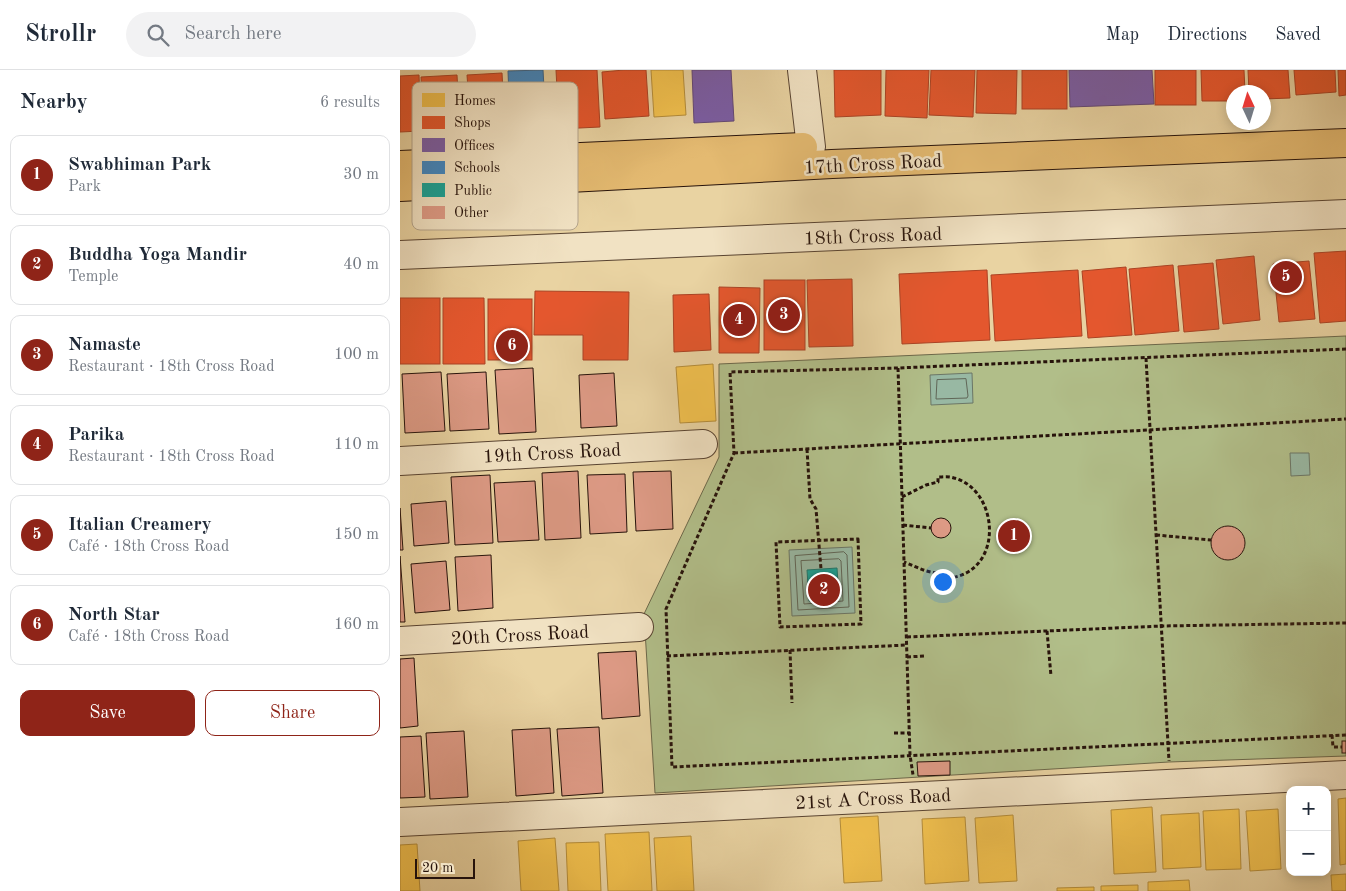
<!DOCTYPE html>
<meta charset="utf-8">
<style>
body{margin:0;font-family:"Old Standard TT",serif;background:#f2f2f3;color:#1f2937}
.controls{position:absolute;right:15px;bottom:15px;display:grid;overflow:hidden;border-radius:10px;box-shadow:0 2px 12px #0003}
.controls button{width:45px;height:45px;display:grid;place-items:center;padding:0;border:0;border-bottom:1px solid #e0e1e3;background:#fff;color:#1f2937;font:25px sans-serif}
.compass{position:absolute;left:826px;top:15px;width:45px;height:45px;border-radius:50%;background:#fff;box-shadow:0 2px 12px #0003;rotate:356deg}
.scale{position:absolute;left:15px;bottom:12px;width:60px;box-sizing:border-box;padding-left:5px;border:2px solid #27130b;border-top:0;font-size:14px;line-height:18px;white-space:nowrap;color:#27130b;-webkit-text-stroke:4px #f1e2c3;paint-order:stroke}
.you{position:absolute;left:542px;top:511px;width:18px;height:18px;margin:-12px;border:4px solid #fff;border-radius:50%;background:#1a73e8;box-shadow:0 0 0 8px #1a73e833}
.badge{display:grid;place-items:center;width:32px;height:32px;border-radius:50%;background:#8f2418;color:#fff;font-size:16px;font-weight:700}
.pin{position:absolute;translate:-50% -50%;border:2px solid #fff;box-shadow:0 1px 5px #0006}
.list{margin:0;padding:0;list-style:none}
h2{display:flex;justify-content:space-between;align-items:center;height:65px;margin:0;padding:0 20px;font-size:21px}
h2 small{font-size:16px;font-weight:400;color:#747a83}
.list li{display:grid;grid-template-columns:32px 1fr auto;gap:15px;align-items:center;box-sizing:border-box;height:80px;margin:0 10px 10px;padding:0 10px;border:1px solid #e0e1e3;border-radius:10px}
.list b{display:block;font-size:19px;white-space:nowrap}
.list p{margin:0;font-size:16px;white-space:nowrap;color:#747a83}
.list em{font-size:16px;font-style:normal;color:#747a83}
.actions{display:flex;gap:10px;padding:15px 20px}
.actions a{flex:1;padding:11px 0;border:1px solid #8f2418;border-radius:10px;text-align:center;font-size:18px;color:#8f2418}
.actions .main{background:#8f2418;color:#fff}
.icon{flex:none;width:28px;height:28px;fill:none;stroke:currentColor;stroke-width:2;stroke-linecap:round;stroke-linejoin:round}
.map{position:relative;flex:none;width:946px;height:821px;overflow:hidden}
header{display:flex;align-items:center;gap:30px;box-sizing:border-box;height:70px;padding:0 25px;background:#fff;border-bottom:1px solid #e0e1e3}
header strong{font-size:24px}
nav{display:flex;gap:28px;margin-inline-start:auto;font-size:18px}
.search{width:350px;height:45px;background:#f2f2f3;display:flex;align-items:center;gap:12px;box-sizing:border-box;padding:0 18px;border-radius:28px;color:#747a83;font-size:19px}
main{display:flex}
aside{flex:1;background:#fff}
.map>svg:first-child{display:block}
.green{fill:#b1be89;stroke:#6c684a}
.water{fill:#98b8a3;stroke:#6b7666}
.homes{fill:#f2c14e;stroke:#b58d3a}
.shops{fill:#e4572e;stroke:#ab4324}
.offices{fill:#7b5ea7;stroke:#624878}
.schools{fill:#3f88c5;stroke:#38658d}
.public{fill:#17a398;stroke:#1c786e}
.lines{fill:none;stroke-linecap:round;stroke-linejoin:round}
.shore{stroke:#606657;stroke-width:1}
.building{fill:#dd9a85;stroke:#27130b}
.minor-casing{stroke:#584331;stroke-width:30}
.major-casing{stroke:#27130b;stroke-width:30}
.path{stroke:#27130b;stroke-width:3;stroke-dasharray:4 2.5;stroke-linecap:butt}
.minor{stroke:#f1e2c3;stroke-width:28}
.major{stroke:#e4ba71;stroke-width:28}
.labels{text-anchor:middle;stroke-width:5;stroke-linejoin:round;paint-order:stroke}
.street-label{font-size:19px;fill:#27130b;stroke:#f1e2c3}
.key{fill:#f1e2c3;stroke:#b4a48c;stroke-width:1}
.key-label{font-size:14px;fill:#27130b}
</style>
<header>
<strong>Strollr</strong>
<div class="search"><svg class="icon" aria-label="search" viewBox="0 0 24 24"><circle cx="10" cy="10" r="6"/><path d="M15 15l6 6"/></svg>Search here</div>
<nav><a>Map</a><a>Directions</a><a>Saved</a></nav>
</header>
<main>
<aside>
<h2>Nearby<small>6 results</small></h2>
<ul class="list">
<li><span class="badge">1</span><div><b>Swabhiman Park</b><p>Park</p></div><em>30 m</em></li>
<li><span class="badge">2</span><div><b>Buddha Yoga Mandir</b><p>Temple</p></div><em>40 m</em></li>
<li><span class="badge">3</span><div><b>Namaste</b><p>Restaurant · 18th Cross Road</p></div><em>100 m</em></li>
<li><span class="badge">4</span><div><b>Parika</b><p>Restaurant · 18th Cross Road</p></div><em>110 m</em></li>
<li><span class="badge">5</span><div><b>Italian Creamery</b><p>Café · 18th Cross Road</p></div><em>150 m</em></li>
<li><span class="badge">6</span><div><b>North Star</b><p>Café · 18th Cross Road</p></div><em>160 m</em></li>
</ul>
<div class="actions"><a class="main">Save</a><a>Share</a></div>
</aside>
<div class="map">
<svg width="946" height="821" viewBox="0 0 946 821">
<rect width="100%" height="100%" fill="#e9d3a2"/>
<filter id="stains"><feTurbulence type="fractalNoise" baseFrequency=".004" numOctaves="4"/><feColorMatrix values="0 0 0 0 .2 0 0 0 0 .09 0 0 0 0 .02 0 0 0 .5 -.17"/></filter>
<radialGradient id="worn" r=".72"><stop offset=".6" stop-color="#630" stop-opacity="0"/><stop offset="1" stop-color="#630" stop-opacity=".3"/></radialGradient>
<path class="green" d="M946,266v420l-177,6 -514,31 -11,-179 75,-157v-93z"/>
<g class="water">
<path d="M572,303l1,30 -42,2 -1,-30z"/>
<path d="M890,383h19l1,22 -19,1z"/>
<path d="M452,477l3,66 -63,3 -3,-66z"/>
</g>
<g class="homes">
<path d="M251,0h32l3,45 -32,2z"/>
<path d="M313,294l3,57 -36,2 -4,-56z"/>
<path d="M946,728v66l-6,1 -2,-66z"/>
<path d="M752,737l4,65 -42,2 -3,-64z"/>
<path d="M839,739l2,60 -35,1 -3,-59z"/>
<path d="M878,739l3,60 -31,2 -4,-60z"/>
<path d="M799,743l2,54 -38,2 -2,-54z"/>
<path d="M613,745l4,66 -38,2 -4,-65z"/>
<path d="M478,746l4,65 -38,2 -4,-65z"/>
<path d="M565,747l4,64 -44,3 -3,-65z"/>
<path d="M249,762l3,59h-44l-3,-57z"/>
<path d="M291,766l3,55h-37l-3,-53z"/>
<path d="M155,768l4,53h-38l-3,-50z"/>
<path d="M199,772l2,49h-33l-2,-48z"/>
<path d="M17,774l3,47h-20v-46z"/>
<path d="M946,804v17h-14l-1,-16z"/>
<path d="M789,810l1,11h-42v-9z"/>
<path d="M738,815v6h-37v-5z"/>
<path d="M694,817v4h-37v-3z"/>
</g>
<g class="shops">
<path d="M156,0h41l3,57 -41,2z"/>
<path d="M224,0h22l3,46 -44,3 -3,-47z"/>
<path d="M434,0h47v45l-46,2z"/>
<path d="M486,0h43l-2,48 -42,-2z"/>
<path d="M531,0h44l-2,47 -44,-2z"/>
<path d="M577,0h40l-1,44 -40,-1z"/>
<rect x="622" y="0" width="45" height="39"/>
<rect x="755" y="0" width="41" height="35"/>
<path d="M801,0h43l1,22h-11v9h-32z"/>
<path d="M848,0h40l2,28 -26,1v-7h-15z"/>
<path d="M894,0h41l1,22 -40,3z"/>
<path d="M938,0h8v25l-7,1z"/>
<path d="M102,3l3,57 -34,2 -4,-57z"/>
<path d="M19,5l2,56 -21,1v-56z"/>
<path d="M57,5l3,56 -36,2 -3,-56z"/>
<path d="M946,181v70l-26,2 -6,-70z"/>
<path d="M854,186l6,64 -37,4 -7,-64z"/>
<path d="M909,191l6,58 -36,3 -6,-58z"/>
<path d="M813,193l6,66 -35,3 -6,-66z"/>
<path d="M773,195l6,66 -44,4 -6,-66z"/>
<path d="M726,197l6,68 -44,3 -6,-67z"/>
<path d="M587,200l3,70 -88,4 -3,-70z"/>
<path d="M678,200l4,66 -87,5 -4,-66z"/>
<path d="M452,209l1,67 -44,1 -2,-67z"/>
<rect x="364" y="210" width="41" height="70"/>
<path d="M319,217l41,1 -1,65h-40z"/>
<path d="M135,221l94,1 -1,68h-45v-25h-49z"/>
<path d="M309,224l2,56 -37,2 -1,-57z"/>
<rect x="0" y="228" width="40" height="66"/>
<path d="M43,228h41l1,66h-42z"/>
<rect x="88" y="229" width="44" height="61"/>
</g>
<g class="offices">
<path d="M292,0h39l3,51 -40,2z"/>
<path d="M669,0h83l2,34 -84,3z"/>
</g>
<path class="schools" d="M143,0l3,53 -36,2 -2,-54z"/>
<path class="public" d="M437,498l2,31 -30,2 -2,-31z"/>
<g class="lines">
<g class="shore">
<path d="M566,309l2,17 -1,2 -31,1 1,-19z"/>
<path d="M444,482l3,3 2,52 -51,3 -3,-54z"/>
<path d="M439,489l2,2 2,40 -39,3 -3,-43z"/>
</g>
</g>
<g class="building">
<path d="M133,298l3,64 -37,2 -4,-64z"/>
<path d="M41,302l4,59 -40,2 -3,-59z"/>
<path d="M86,302l3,57 -39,2 -3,-57z"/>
<path d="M214,303l3,53 -36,2 -2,-53z"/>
<path d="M178,401l3,67 -36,2 -3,-67z"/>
<path d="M271,401l2,58 -37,2 -3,-59z"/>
<path d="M225,404l2,58 -37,2 -3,-59z"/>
<path d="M90,405l3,68 -38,2 -4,-68z"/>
<path d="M135,411l4,59 -41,2 -4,-59z"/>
<path d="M46,431l3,42 -35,3 -3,-42z"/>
<path d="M0,438l3,42h-3z"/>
<circle cx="541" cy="458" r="10"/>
<circle cx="828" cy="473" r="17"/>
<path d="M91,485l2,53 -35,3 -3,-54z"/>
<path d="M0,486l5,66h-5z"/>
<path d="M46,491l4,49 -35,3 -4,-49z"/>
<path d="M236,581l4,65 -38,3 -4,-66z"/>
<path d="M14,588l4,68 -18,2v-69z"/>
<path d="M199,657l4,66 -41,3 -5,-67z"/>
<path d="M150,658l4,65 -38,3 -4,-66z"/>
<path d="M64,661l4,66 -38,2 -4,-66z"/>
<path d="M21,666l4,61 -25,1v-61z"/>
<rect x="942" y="671" width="4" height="12"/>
<path d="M550,691v14l-32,1 -1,-14z"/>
</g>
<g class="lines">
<g class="minor-casing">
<g id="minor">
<path d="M402,0l9,77"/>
<path d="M0,185l946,-41"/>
<path d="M0,391l303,-17"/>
<path d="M0,571l239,-14"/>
<path d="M0,752l946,-47"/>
</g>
</g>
<g class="major-casing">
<g id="major">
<path d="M0,95l403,-18"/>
<path d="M0,117l432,-23 514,-21"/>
</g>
</g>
<g class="path">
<path d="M946,279l-448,19 -168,4 4,81 -68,156 6,158 674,-32"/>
<path d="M746,288l23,403"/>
<path d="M498,298l12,387 3,20"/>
<path d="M407,379l3,50 6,10 5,60"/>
<path d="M334,383l612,-34"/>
<path d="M502,427l24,-12 12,-3v-5c5,0 11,-1 16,1 39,10 49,73 14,94 -8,5 -18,6 -26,7l-1,-6c-15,0 -24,-6 -37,-11"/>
<path d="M503,455l28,3"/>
<path d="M756,465l55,5"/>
<path d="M458,469l3,85 -81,3 -4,-85z"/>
<path d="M647,561l4,45"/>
<path d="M507,567l255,-11 184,-3"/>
<path d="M390,580l2,53"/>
<path d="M267,586l240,-11"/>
<path d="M507,587l17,-1"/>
<path d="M494,663h16"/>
<path d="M932,665l1,12h9"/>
</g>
<use href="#minor" class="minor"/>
<use href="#major" class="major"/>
</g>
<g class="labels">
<g class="street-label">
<text transform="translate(473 93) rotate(-3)" y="7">17th Cross Road</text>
<text transform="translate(473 165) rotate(-2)" y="7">18th Cross Road</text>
<text transform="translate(152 382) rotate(-3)" y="7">19th Cross Road</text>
<text transform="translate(120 564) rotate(-3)" y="7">20th Cross Road</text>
<text transform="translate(473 728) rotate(-3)" y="7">21st A Cross Road</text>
</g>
</g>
<rect x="12" y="12" width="166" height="148" rx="8" class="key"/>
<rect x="22" y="23" width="23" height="14" fill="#f2c14e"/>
<rect x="22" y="46" width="23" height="13" fill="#e4572e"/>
<rect x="22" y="68" width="23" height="14" fill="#7b5ea7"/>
<rect x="22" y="91" width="23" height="13" fill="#3f88c5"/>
<rect x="22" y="113" width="23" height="14" fill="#17a398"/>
<rect x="22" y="136" width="23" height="13" fill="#dd9a85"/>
<g class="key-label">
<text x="54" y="35">Homes</text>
<text x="54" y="57">Shops</text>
<text x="54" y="80">Offices</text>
<text x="54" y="102">Schools</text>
<text x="54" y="125">Public</text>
<text x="54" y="147">Other</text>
</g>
<rect width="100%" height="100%" filter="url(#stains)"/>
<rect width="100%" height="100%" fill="url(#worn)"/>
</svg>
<div class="controls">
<button>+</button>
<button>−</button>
</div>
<svg class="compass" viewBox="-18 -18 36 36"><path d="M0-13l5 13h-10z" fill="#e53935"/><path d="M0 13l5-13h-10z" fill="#747a83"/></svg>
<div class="scale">20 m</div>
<div class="you"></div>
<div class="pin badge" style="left:614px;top:466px">1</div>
<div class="pin badge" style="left:424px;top:520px">2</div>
<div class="pin badge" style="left:384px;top:245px">3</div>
<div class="pin badge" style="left:339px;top:250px">4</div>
<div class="pin badge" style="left:886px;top:207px">5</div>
<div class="pin badge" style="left:112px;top:276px">6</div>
</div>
</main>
